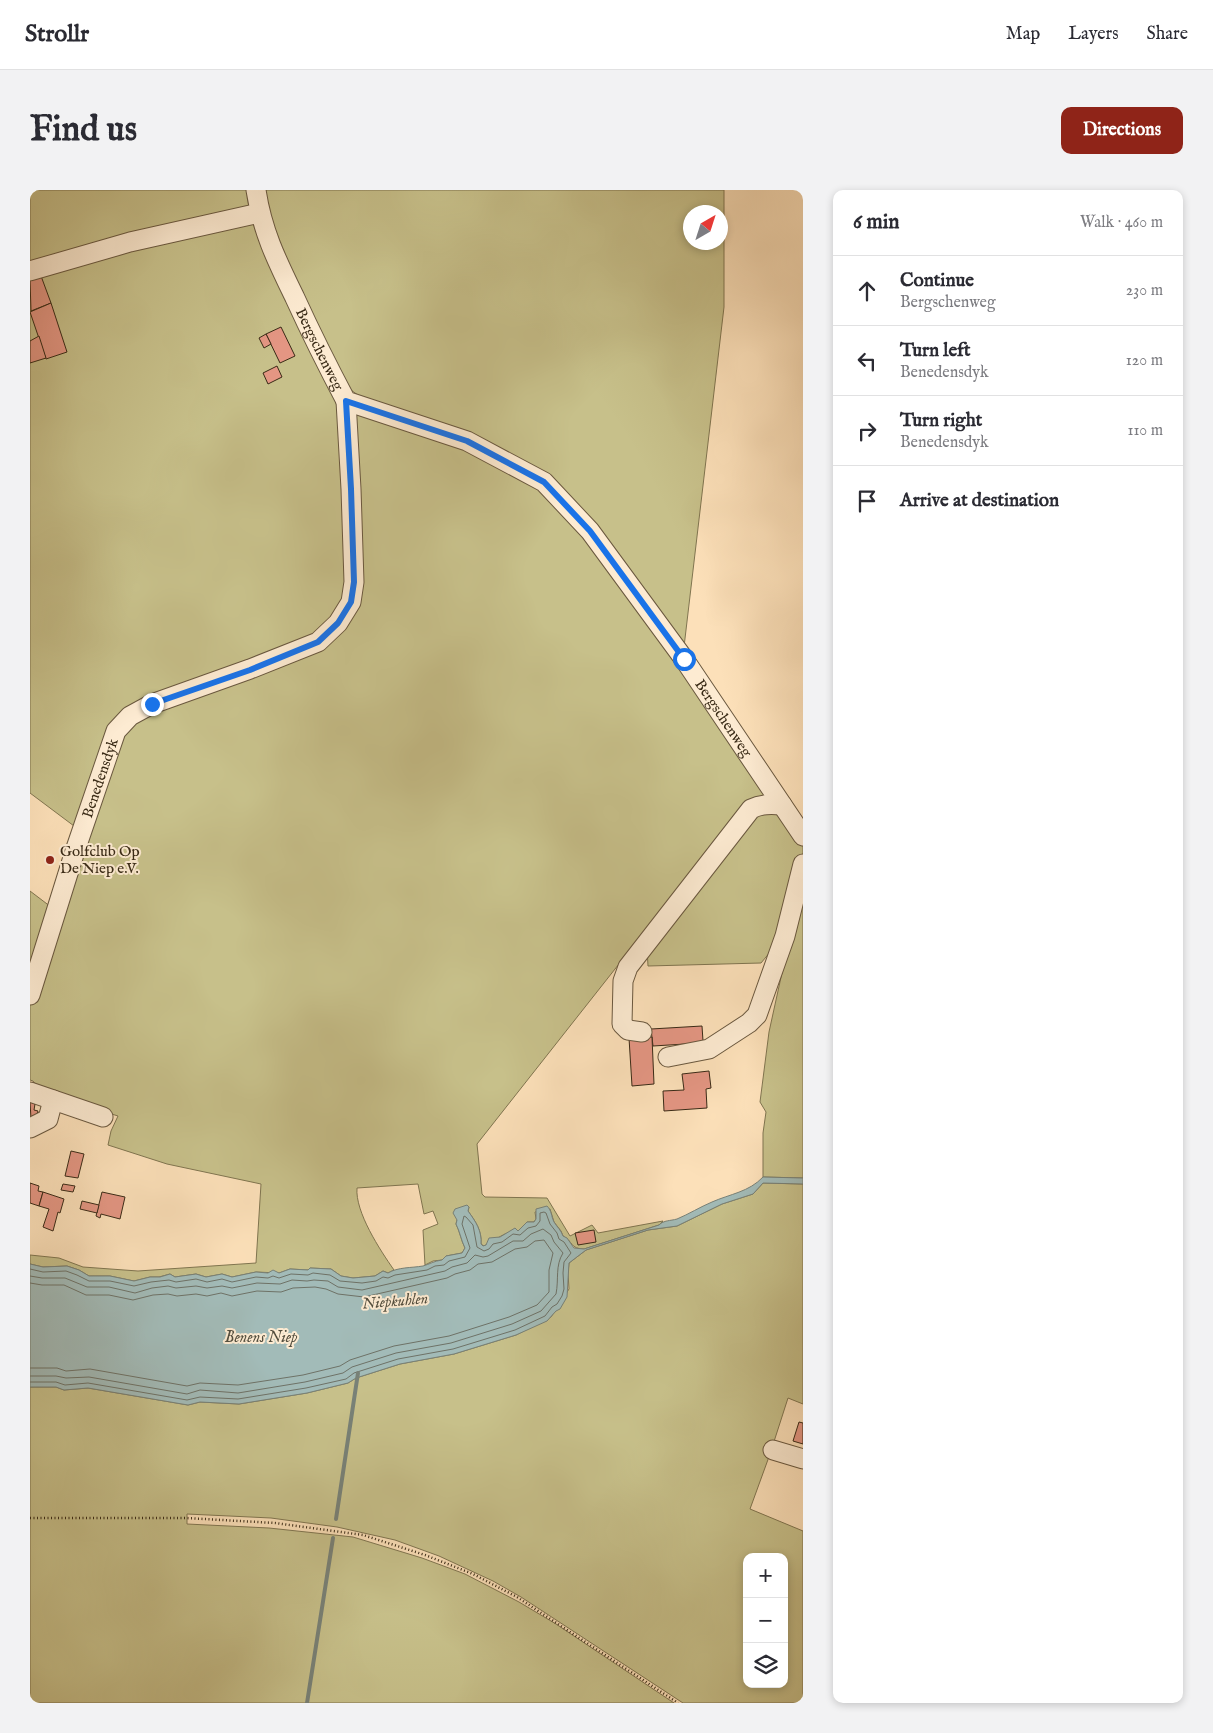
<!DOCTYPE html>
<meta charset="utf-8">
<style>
body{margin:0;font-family:"IM FELL English",serif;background:#f2f2f3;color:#2b2b33}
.controls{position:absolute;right:15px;bottom:15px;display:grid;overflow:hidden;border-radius:10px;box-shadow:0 2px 8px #0003}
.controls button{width:45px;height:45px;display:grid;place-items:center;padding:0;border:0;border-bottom:1px solid #e1e1e2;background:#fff;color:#2b2b33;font:25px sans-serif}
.compass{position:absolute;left:653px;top:15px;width:45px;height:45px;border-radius:50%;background:#fff;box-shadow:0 2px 8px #0003;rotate:39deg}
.stop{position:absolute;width:15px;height:15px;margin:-11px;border:4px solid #1a73e8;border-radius:50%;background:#fff}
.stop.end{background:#1a73e8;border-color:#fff;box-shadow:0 1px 5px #0008}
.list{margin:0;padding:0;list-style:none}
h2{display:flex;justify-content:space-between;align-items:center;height:65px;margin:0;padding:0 20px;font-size:21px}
h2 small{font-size:16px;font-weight:400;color:#7c7c81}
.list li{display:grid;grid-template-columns:32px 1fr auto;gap:15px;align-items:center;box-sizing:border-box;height:70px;padding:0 20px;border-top:1px solid #e1e1e2}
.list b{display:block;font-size:19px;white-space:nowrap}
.list p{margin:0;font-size:16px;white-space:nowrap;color:#7c7c81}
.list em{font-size:16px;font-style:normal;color:#7c7c81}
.icon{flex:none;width:28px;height:28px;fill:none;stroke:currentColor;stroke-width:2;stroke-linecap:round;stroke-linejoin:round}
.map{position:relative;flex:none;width:773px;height:1513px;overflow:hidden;border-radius:10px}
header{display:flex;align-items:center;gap:30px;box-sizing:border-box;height:70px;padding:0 25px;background:#fff;border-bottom:1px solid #e1e1e2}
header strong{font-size:24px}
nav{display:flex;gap:28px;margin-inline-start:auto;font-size:18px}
.intro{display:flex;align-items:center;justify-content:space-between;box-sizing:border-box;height:120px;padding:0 30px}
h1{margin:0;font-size:35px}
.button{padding:12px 22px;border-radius:10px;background:#8f2418;color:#fff;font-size:18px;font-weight:700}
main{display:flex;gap:30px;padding:0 30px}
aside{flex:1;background:#fff;border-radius:10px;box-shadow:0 2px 8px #0003}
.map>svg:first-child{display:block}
.green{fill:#c7c08a;stroke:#807550;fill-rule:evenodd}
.water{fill:#a2bbb8;stroke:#788177}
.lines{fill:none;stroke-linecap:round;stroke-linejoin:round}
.shore{stroke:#6e7267;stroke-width:1}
.stream{stroke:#788177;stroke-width:4}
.building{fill:#e49683;stroke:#392a16}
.minor-casing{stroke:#6a583f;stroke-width:21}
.path{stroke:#392a16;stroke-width:2.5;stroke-dasharray:1 2.5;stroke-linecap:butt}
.minor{stroke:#fdebd2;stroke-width:19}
.route{stroke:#1a73e8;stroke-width:6}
.poi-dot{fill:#8f2418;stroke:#fdebd2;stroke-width:2}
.labels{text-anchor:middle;stroke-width:4;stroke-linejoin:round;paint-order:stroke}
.street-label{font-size:15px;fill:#392a16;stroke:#fdebd2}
.poi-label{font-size:15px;fill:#392a16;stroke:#fdebd2;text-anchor:start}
.water-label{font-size:16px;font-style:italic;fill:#534e3e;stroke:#fdebd2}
</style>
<header>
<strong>Strollr</strong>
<nav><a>Map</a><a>Layers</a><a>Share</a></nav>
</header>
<div class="intro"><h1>Find us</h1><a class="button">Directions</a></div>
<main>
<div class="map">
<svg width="773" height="1513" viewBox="0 0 773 1513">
<rect width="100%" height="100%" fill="#fce0b9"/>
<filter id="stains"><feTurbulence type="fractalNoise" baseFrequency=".004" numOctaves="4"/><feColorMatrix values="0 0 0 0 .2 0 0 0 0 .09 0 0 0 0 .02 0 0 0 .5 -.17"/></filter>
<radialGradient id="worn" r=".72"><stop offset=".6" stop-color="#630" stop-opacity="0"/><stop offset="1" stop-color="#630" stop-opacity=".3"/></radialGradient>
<g class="green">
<path d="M0,0h220l92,211 124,47 73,38 46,49 188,266h-14l-129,149 -153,194 5,50 3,3 62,1 23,38 22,-11 6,8 65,-12 -4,4 -75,24c-14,0 -11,-8 -21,-13l-2,-5 -7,-9 -4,-13 -15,3 1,7 -2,3h-7l-9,9c-13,0 -22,9 -34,15l-3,-2c1,-13 -5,-22 -13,-33l1,-4 -12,13 -1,4c4,8 5,16 9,24l-3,5 -16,3 -4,4 -9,1 -8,4 -2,-35 15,-6 -5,-13 -9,3 -6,-30 -61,4c-2,24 23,62 37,82l-6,3 -5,-2 -8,5 -22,2 -12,-2 -10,-7 -21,-1 -2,2 -18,-1 -11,4 -23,-1 -24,5 -10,-3 -16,3 -10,-3 -21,3 -5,-3 -11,3h-9l-16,4 -24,-5h-21l-10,-6 -12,-4 -24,1 -13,-3v-9l29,3 24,9 55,4 118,-8 5,-79 -94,-20 -59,-19 3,-14 7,-15 -76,-24 -9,-11 -3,-1v-189l25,19 23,-81 -48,-36z"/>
<path d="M231,0h463v117l-40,340 -137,-169 -177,-74 -23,-17 -73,-145zM660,22h30v30h-30z"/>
<path d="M749,620l24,36v10l-22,83 -20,24 -113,3 -1,-18 103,-132z"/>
<path d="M773,687v301l-40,-1v-44l3,-21 -6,-10 9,-70z"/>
<path d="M733,993l40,1v220l-15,-6 -18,56 -20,55 53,22v172h-120l-162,-106 -28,-16 -54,-25 -44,-16 -58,-13 -66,-9 -84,-4v10l82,4 84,9 69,21 43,16 54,28 37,22 118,79h-644v-316h26l8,3 24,-2 100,17 12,-3 39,2 68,-11 41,-10 8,-5 44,-14 54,-10 62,-19 35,-18 18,-28 -1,-16 1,-10 17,-13 62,-20 29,-4 45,-22 31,-10zM717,1367h37v127h-37z"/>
</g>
<path class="water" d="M733,987l40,1v6l-40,-1 -10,11 -31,10 -45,22 -29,4 -62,20 -17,13 -2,34 -7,12 -4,2 -9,10 -31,14 -62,19 -54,10 -44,14 -8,5 -41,10 -68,11 -39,-2 -12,3 -100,-17 -24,2 -8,-3h-26v-123l13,3 24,-1 12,4 10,6h21l24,5 16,-4h10l10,-3 5,3 21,-3 10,3 16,-3 10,3 24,-5 12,1 5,-3 6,3 11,-4 18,1 2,-2 21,1 10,7 12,2 22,-2 8,-5 5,2c10,-6 23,-5 35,-7 7,-2 11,-5 19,-6l4,-4 16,-3 3,-5c-4,-8 -5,-16 -9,-24l1,-4 -4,-7 2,-4 12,-4 2,2 -1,4c8,11 14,20 13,33l2,2 3,-1 3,-7 11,-1 15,-9 3,3 9,-9h7l2,-3v-10l11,-3c5,5 4,10 7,16 3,5 7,8 9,14l4,2 7,10 10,1 75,-24c5,-5 11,-4 18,-6 12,-5 23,-12 35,-17 18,-8 37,-10 51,-25z"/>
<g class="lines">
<g class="shore">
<path d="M0,1079l13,3 23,-1 11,4 12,6h21l24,5 17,-4 18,-2 7,2 20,-3 11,3 15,-3 10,3 24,-5 12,1 5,-2 6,2 12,-4 17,1 5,-2 17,2 10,6 22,2 14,-2 7,-4 5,1 7,-3 32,-5 8,-4 9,-1 5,-4 16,-4 5,-9 -8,-24 2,-8 2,1 7,8 4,22 7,4 5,-2 4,-5 9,-2 11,-8 7,1 8,-7 8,-2 4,-5v-8l4,-1 2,1 4,11 7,9 2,6 5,3 7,11 -7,9 -1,11 1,16 -2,7 -5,8 -5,3 -7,9 -30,14 -62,19 -55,10 -44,14 -8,6 -40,9 -68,11 -38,-2 -13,3 -99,-17 -23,2 -9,-3h-26"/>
<path d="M0,1086l12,2h23l22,9h22l26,6 17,-5 16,-2 8,2 20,-2 11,2 15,-2 10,2 25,-5 23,1 12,-4 15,1 7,-1 14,1 10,6 24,3 83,-19 7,-4 15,-4 8,-8 8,2 5,-1 25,-15h10l8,-7 12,-5 8,6 3,7 9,11c-8,13 -4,26 -7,41l-15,17 -29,13 -61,19 -55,10 -44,14 -9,6 -38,9 -67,11 -38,-3 -13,4 -98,-17 -23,1 -10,-2h-26"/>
<path d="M0,1093l12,2h22l22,10h23l24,5 20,-5 15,-1 9,2 19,-2 11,2 14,-3 11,3 25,-5 24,1 12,-4 22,-1 11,2 12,5 26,3 83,-19 8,-4 15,-4 8,-6 14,-2 23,-13 12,-2 8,-6 9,-1 9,13 -4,17v22l-12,13 -28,12 -60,19 -55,10 -44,14 -10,6 -37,9 -65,10 -38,-2 -13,3 -97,-17 -24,2 -9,-3h-27"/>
</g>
<g class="stream">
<path d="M306,1329l22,-146"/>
<path d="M277,1513l26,-165"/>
</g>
</g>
<g class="building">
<path d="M11,86l10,27 -20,8 -1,-31z"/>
<path d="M21,113l16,49 -21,7 -16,-47z"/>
<path d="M251,137l14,29 -15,7 -14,-29z"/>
<path d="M236,144l5,10 -7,4 -5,-10z"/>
<path d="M9,146l7,22 -16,5v-22z"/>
<path d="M247,176l5,11 -14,7 -5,-11z"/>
<path d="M672,836l1,15 -2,2 -48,3 -2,-17z"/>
<path d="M622,847l2,47 -22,2 -3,-48z"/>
<path d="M679,881l2,17 -5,1 1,19 -43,3 -1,-20 21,-1 -2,-16z"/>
<path d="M0,912l5,2 -1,6 4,1 -2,6 -4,-1 -1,3z"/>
<path d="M41,961l13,3 -6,24 -13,-2z"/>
<path d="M0,993l9,3 -1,5 5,1 -4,14 -9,-3z"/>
<path d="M33,994l12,2 -2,6 -12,-2z"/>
<path d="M13,1002l21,7 -4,14 -2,-1 -5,19 -10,-4 6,-18 -10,-3z"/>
<path d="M72,1002l23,5 -5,22 -19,-5 -1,4 -4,-2z"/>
<path d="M52,1011l17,4 -2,8 -17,-4z"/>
<path d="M564,1040l2,12 -18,3 -3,-12z"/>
<path d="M769,1232l4,1v21l-10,-3z"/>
</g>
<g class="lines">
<g class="minor-casing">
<g id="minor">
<path id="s1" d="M226,0c6,41 21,71 39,108 16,35 33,69 51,103l121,40 77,41 46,49 94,128 119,177"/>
<path d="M0,81l100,-29 129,-29"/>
<path id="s2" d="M0,805l45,-144 41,-120 14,-15 22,-12 98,-35 68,-27 20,-19 13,-21 3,-20 -3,-93 -5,-88"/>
<path d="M612,842l-14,-2 -6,-6 1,-43 5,-14 123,-158c10,-5 19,-5 31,-4"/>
<path d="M638,867l41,-8 40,-26 8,-8 28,-79 18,-72"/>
<path d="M0,902l73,25"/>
<path d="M0,938l18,-9 5,-19"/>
<path d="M743,1260l30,9"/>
</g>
</g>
<path class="path" d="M0,1328h156l89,5 88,12 62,20 48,19 44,23 161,106"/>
<use href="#minor" class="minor"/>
</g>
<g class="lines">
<path class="route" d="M122,514l98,-34 68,-28 20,-19 13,-21 3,-20 -3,-93 -5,-88 121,40 77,41 46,49 94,128"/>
</g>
<circle class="poi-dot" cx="20" cy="670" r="5"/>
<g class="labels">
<g class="street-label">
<text dy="5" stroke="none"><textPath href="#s1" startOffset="172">Bergschenweg</textPath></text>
<text dy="5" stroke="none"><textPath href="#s1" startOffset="742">Bergschenweg</textPath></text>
<text dy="5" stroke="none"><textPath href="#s2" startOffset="228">Benedensdyk</textPath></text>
</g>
<g class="poi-label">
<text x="30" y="666">Golfclub Op<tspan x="30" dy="17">De Niep e.V.</tspan></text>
</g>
<g class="water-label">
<text transform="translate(365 1110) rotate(-5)" y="6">Niepkuhlen</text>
<text x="231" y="1152">Benens Niep</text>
</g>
</g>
<rect width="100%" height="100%" filter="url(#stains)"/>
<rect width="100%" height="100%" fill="url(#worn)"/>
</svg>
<div class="controls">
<button>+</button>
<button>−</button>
<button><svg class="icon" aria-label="layers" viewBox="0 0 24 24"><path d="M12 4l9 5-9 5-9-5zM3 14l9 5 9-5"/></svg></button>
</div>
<svg class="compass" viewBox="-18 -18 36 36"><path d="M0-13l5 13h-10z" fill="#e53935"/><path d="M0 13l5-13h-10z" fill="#7c7c81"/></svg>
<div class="stop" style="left:654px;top:469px"></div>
<div class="stop end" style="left:122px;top:514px"></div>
</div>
<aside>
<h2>6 min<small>Walk · 460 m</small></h2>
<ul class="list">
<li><svg class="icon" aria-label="ahead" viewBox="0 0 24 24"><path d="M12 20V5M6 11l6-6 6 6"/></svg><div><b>Continue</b><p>Bergschenweg</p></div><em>230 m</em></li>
<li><svg class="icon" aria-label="left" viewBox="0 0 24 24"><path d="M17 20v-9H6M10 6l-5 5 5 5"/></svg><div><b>Turn left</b><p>Benedensdyk</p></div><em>120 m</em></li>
<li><svg class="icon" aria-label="right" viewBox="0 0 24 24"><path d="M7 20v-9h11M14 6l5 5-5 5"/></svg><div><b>Turn right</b><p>Benedensdyk</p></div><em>110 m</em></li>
<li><svg class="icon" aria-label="arrive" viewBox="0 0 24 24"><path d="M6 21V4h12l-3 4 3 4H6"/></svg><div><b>Arrive at destination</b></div></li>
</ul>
</aside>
</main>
